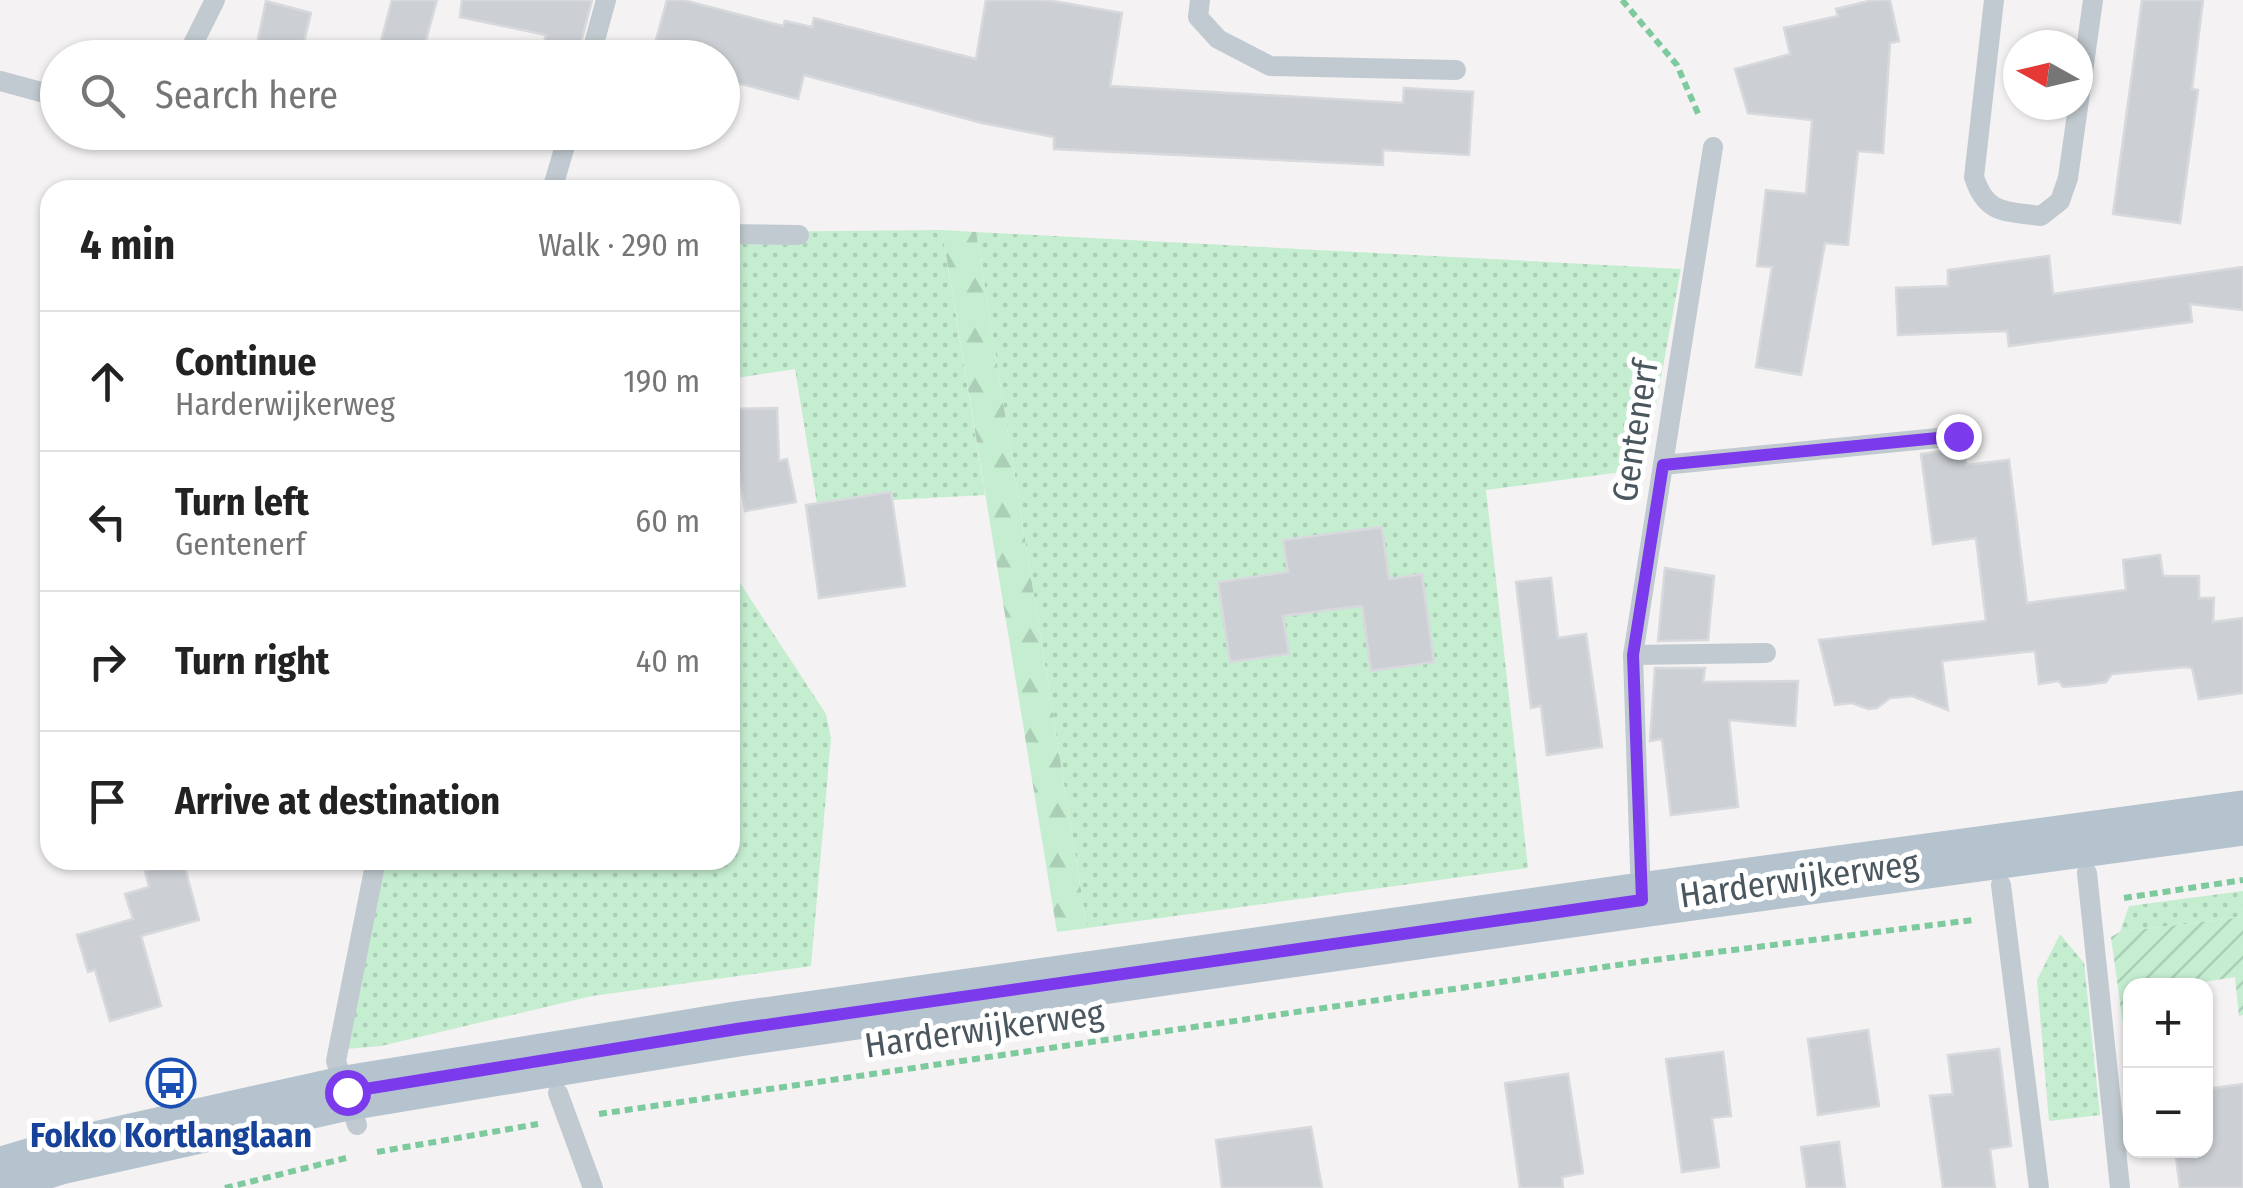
<!DOCTYPE html>
<meta charset="utf-8">
<style>
body{margin:0;font-family:"Fira Sans Condensed",sans-serif;background:#f2f2f2;color:#222}
.controls{position:absolute;right:30px;bottom:30px;display:grid;overflow:hidden;border-radius:20px;box-shadow:0 2px 8px #0004}
.controls button{width:90px;height:90px;display:grid;place-items:center;padding:0;border:0;border-bottom:2px solid #e0e0e0;background:#fff;color:#222;font:50px sans-serif}
.compass{position:absolute;left:2003px;top:30px;width:90px;height:90px;border-radius:50%;background:#fff;box-shadow:0 2px 8px #0004;rotate:278deg}
.stop{position:absolute;width:30px;height:30px;margin:-22px;border:8px solid #7c3aed;border-radius:50%;background:#fff}
.stop.end{background:#7c3aed;border-color:#fff;box-shadow:0 2px 10px #0008}
.list{margin:0;padding:0;list-style:none}
h2{display:flex;justify-content:space-between;align-items:center;height:130px;margin:0;padding:0 40px;font-size:42px}
h2 small{font-size:32px;font-weight:400;color:#767676}
.list li{display:grid;grid-template-columns:65px 1fr auto;gap:30px;align-items:center;box-sizing:border-box;height:140px;padding:0 40px;border-top:2px solid #e0e0e0}
.list b{display:block;font-size:38px;white-space:nowrap}
.list p{margin:0;font-size:32px;white-space:nowrap;color:#767676}
.list em{font-size:32px;font-style:normal;color:#767676}
.icon{flex:none;width:55px;height:55px;fill:none;stroke:currentColor;stroke-width:2;stroke-linecap:round;stroke-linejoin:round}
.map{position:relative;flex:none;width:2243px;height:1188px;overflow:hidden}
.search{position:absolute;background:#fff;box-shadow:0 2px 8px #0004;left:40px;top:40px;width:700px;height:110px;display:flex;align-items:center;gap:25px;box-sizing:border-box;padding:0 35px;border-radius:55px;color:#767676;font-size:38px}
.panel{position:absolute;background:#fff;box-shadow:0 2px 8px #0004;left:40px;top:180px;width:700px;height:690px;border-radius:30px}
.map>svg:first-child{display:block}
.grass{fill:url(#grass-dots)}
.forest{fill:url(#forest-firs)}
.garden{fill:url(#garden-furrows)}
.building{fill:#ccd0d4;stroke:#d7d9dd;stroke-width:2.5}
.lines{fill:none;stroke-linecap:round;stroke-linejoin:round}
.path{stroke:#7eca9f;stroke-width:6;stroke-dasharray:8 5;stroke-linecap:butt}
.service{stroke:#c1cad0;stroke-width:20}
.primary{stroke:#b4c3ce;stroke-width:55}
.route{stroke:#7c3aed;stroke-width:12}
.labels{text-anchor:middle;stroke-width:10;stroke-linejoin:round;paint-order:stroke}
.street-label{font-size:35px;fill:#4b575f;stroke:#fff}
.transit-label{font-size:35px;font-weight:bold;fill:#164399;stroke:#fff}
</style>
<div class="map">
<svg width="2243" height="1188" viewBox="0 0 2243 1188">
<defs>
<pattern id="grass-dots" width="8" height="8" patternUnits="userSpaceOnUse" patternTransform="scale(2.5)"><rect width="8" height="8" fill="#c5eed1"/><path d="M2 2h.1M6 6h.1" fill="none" stroke="#abceb6" stroke-width="1.8" stroke-linecap="round"/></pattern>
<pattern id="forest-firs" width="22" height="20" patternUnits="userSpaceOnUse" patternTransform="scale(2.5)"><rect width="22" height="20" fill="#c5eed1"/><path d="M5 1l3.5 6h-7zM16 11l3.5 6h-7z" fill="#abceb6"/></pattern>
<pattern id="garden-furrows" width="10" height="10" patternUnits="userSpaceOnUse" patternTransform="scale(2.5)"><rect width="10" height="10" fill="#c5eed1"/><path d="M-1 1l2-2M0 10L10 0M9 11l2-2" fill="none" stroke="#abceb6"/></pattern>
</defs>
<rect width="100%" height="100%" fill="#f4f2f2"/>
<g class="grass">
<path d="M942,230l43,265 -168,9 -22,-135 -65,10v-147z"/>
<path d="M976,232l705,37 -37,200 -158,21 42,378 -441,60z"/>
<path d="M730,577l10,6 86,131 5,24 -20,228 -219,30 -211,50 -47,4 49,-190h347z"/>
<path d="M2243,891v26l-123,15 9,-26z"/>
<path d="M2060,934l24,29 16,152 -51,6 -12,-141z"/>
</g>
<path class="forest" d="M942,230l34,2 111,696 -30,4z"/>
<path class="garden" d="M2243,917v98l-4,1 -4,-39 -51,8 -54,1v89l-19,-138 9,-5z"/>
<g class="building">
<path d="M392,0h45l-16,58h-23l-20,-6z"/>
<path d="M462,0h130l-15,58h-37l6,-23 -86,-18z"/>
<path d="M667,0h16l100,26 2,-5 27,6 2,-9 162,41 10,-59h61l75,13 -12,73 293,17 1,-15 69,4 -4,63 -86,-5v15l-329,-16v-12l-72,-14 -178,-48 -6,24 -76,-20v-21h-71z"/>
<path d="M1873,0h17l9,41 -9,2 -7,110 -25,-2 -10,94 -23,-2 -24,132 -45,-8 16,-100 -15,-1 9,-76 40,4 6,-74 -64,-7 -13,-44 55,-15 -6,-26 54,-12 -2,-7z"/>
<path d="M2142,0h61l-11,89 6,1 -18,133 -67,-9z"/>
<path d="M266,1l45,12 -11,45h-46z"/>
<path d="M2049,256l4,38 190,-27v43l-53,-6 2,18 -183,24 -2,-15 -109,4 -2,-47 52,-2v-16z"/>
<path d="M777,408l2,53 8,-2 9,43 -51,9 -15,-102z"/>
<path d="M1965,448l1,17 43,-5 18,143 99,-13 -3,-30 37,-5 3,21h36v22h15l-1,24 30,-4v75l-44,6 -7,-31 -6,-1 -74,7 -6,8 -20,3 -23,2 -4,-6 -20,3 -4,-33 -93,10 6,49 -36,-14 -22,2 -13,10 -9,1 -16,-6 -17,2 -16,-65 167,-19 -10,-83 -43,6 -12,-90z"/>
<path d="M891,492l14,94 -86,12 -13,-93z"/>
<path d="M1382,527l7,52 33,-5 12,88 -63,9 -9,-65 -79,10 6,38 -59,8 -12,-80 70,-10 -5,-32z"/>
<path d="M1665,568l49,8 -6,64 -50,1z"/>
<path d="M1551,578l7,60 28,-4 16,113 -55,8 -6,-49 -10,2 -15,-126z"/>
<path d="M1655,668h50l-2,14 95,-1 -3,45 -66,-6 9,87 -67,8 -9,-76 -12,2z"/>
<path d="M183,861l16,59 -58,16 20,70 -51,15 -15,-51 -7,2 -11,-37 56,-16 -8,-25 24,-7 -4,-16z"/>
<path d="M1868,1030l11,76 -61,9 -10,-76z"/>
<path d="M1999,1049l12,97 -21,3 5,39h-52l-13,-92 23,-2 -5,-39z"/>
<path d="M1723,1052l8,64 -19,2 7,49 -37,5 -16,-113z"/>
<path d="M1568,1074l15,99 -21,4 1,11h-43l-15,-105z"/>
<path d="M2243,1084v104h-63l-5,-38h31v-61z"/>
<path d="M1311,1127l11,61h-100l-6,-48z"/>
<path d="M1839,1142l6,46h-38l-6,-41z"/>
</g>
<g class="lines">
<g class="path">
<path d="M1622,0l55,65 23,53"/>
<path d="M2124,898l119,-18"/>
<path d="M599,1114l1046,-153 328,-41"/>
<path d="M377,1152l161,-28"/>
<path d="M225,1188l121,-30"/>
</g>
<g class="service">
<path d="M1200,0l-2,17 20,22 52,27 186,4"/>
<path d="M1994,0l-20,177c12,38 32,34 67,39l19,-15 8,-23 25,-178"/>
<path d="M186,58l29,-58"/>
<path d="M590,58l16,-58"/>
<path d="M0,81l41,11 17,-1"/>
<path d="M552,190l17,-58"/>
<path d="M730,234l69,1"/>
<path d="M1663,465l295,-29"/>
<path d="M1633,655l133,-2"/>
<path d="M2087,873l33,315"/>
<path d="M2001,885l38,303"/>
<path d="M1641,898l-8,-243 80,-508"/>
<path d="M558,1093l35,95"/>
<path d="M357,1125l-21,-64 40,-201"/>
</g>
<path class="primary" d="M0,1175l60,-18 287,-64 390,-64 904,-129 602,-82"/>
</g>
<g class="lines">
<path class="route" d="M347,1092l390,-63 905,-129 -9,-245 30,-190 295,-29"/>
</g>
<defs>
<g id="bus-ring" transform="scale(2.5)"><circle r="9.5" fill="#fff" stroke="#1a4fb4" stroke-width="1.5"/><path d="M-5-6H5V4H4V6H2V4H-2V6H-4V4H-5ZM-3.5-4V0h7V-4ZM-3.5 1.2v1.5H-2V1.2ZM2 1.2v1.5H3.5V1.2Z" fill="#1a4fb4"/></g>
</defs>
<g fill-rule="evenodd">
<use href="#bus-ring" x="171" y="1083"/>
</g>
<g class="labels">
<g class="street-label">
<text transform="translate(1635 431) rotate(-81)" y="12">Gentenerf</text>
<text transform="translate(1799 879) rotate(-8)" y="12">Harderwijkerweg</text>
<text transform="translate(984 1029) rotate(-8)" y="12">Harderwijkerweg</text>
</g>
<g class="transit-label">
<text x="171" y="1147">Fokko Kortlanglaan</text>
</g>
</g>
</svg>
<div class="controls">
<button>+</button>
<button>−</button>
</div>
<svg class="compass" viewBox="-18 -18 36 36"><path d="M0-13l5 13h-10z" fill="#e53935"/><path d="M0 13l5-13h-10z" fill="#767676"/></svg>
<div class="stop" style="left:347px;top:1092px"></div>
<div class="stop end" style="left:1958px;top:436px"></div>
<div class="search"><svg class="icon" aria-label="search" viewBox="0 0 24 24"><circle cx="10" cy="10" r="6"/><path d="M15 15l6 6"/></svg>Search here</div>
<section class="panel">
<h2>4 min<small>Walk · 290 m</small></h2>
<ul class="list">
<li><svg class="icon" aria-label="ahead" viewBox="0 0 24 24"><path d="M12 20V5M6 11l6-6 6 6"/></svg><div><b>Continue</b><p>Harderwijkerweg</p></div><em>190 m</em></li>
<li><svg class="icon" aria-label="left" viewBox="0 0 24 24"><path d="M17 20v-9H6M10 6l-5 5 5 5"/></svg><div><b>Turn left</b><p>Gentenerf</p></div><em>60 m</em></li>
<li><svg class="icon" aria-label="right" viewBox="0 0 24 24"><path d="M7 20v-9h11M14 6l5 5-5 5"/></svg><div><b>Turn right</b></div><em>40 m</em></li>
<li><svg class="icon" aria-label="arrive" viewBox="0 0 24 24"><path d="M6 21V4h12l-3 4 3 4H6"/></svg><div><b>Arrive at destination</b></div></li>
</ul>
</section>
</div>
